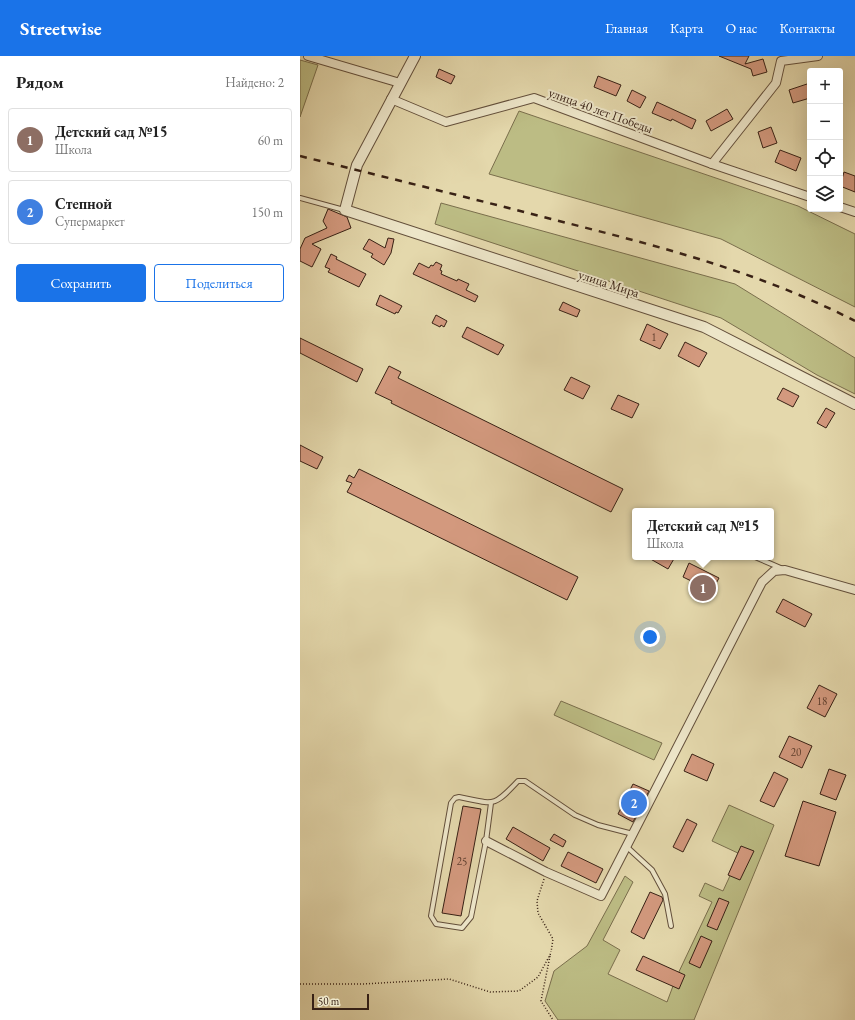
<!DOCTYPE html>
<html lang="ru">
<meta charset="utf-8">
<style>
body{margin:0;font-family:"EB Garamond",serif;background:#f2f2f2;color:#222}
.controls{position:absolute;right:12px;top:12px;display:grid;overflow:hidden;border-radius:4px;box-shadow:0 4px 16px #0002}
.controls button{width:36px;height:36px;display:grid;place-items:center;padding:0;border:0;border-bottom:1px solid #e0e0e0;background:#fff;color:#222;font:20px sans-serif}
.scale{position:absolute;left:12px;bottom:10px;width:57px;box-sizing:border-box;padding-left:4px;border:2px solid #382115;border-top:0;font-size:11px;line-height:14px;white-space:nowrap;color:#382115;-webkit-text-stroke:3px #ede6c9;paint-order:stroke}
.you{position:absolute;left:350px;top:581px;width:14px;height:14px;margin:-10px;border:3px solid #fff;border-radius:50%;background:#1a73e8;box-shadow:0 0 0 6px #1a73e833}
.badge{display:grid;place-items:center;width:26px;height:26px;border-radius:50%;background:#1a73e8;color:#fff;font-size:13px;font-weight:700}
.pin{position:absolute;translate:-50% -50%;border:2px solid #fff;box-shadow:0 1px 4px #0006}
.popup{position:absolute;left:332px;top:452px;width:142px;height:52px;box-sizing:border-box;display:grid;place-content:center;border-radius:4px;background:#fff;filter:drop-shadow(0 1px 3px #0005);font-size:13px;white-space:nowrap;color:#767676}
.popup b{font-size:15px;color:#222}
.popup::after{content:'';position:absolute;left:50%;top:100%;margin-left:-8px;border:8px solid transparent;border-top-color:#fff}
.list{margin:0;padding:0;list-style:none}
h2{display:flex;justify-content:space-between;align-items:center;height:52px;margin:0;padding:0 16px;font-size:17px}
h2 small{font-size:13px;font-weight:400;color:#767676}
.list li{display:grid;grid-template-columns:26px 1fr auto;gap:12px;align-items:center;box-sizing:border-box;height:64px;margin:0 8px 8px;padding:0 8px;border:1px solid #e0e0e0;border-radius:4px}
.list b{display:block;font-size:15px;white-space:nowrap}
.list p{margin:0;font-size:13px;white-space:nowrap;color:#767676}
.list em{font-size:13px;font-style:normal;color:#767676}
.actions{display:flex;gap:8px;padding:12px 16px}
.actions a{flex:1;padding:9px 0;border:1px solid #1a73e8;border-radius:4px;text-align:center;font-size:14px;color:#1a73e8}
.actions .main{background:#1a73e8;color:#fff}
.icon{flex:none;width:22px;height:22px;fill:none;stroke:currentColor;stroke-width:2;stroke-linecap:round;stroke-linejoin:round}
.map{position:relative;flex:none;width:555px;height:964px;overflow:hidden}
header{display:flex;align-items:center;gap:24px;box-sizing:border-box;height:56px;padding:0 20px;background:#1a73e8;color:#fff}
header strong{font-size:19px}
nav{display:flex;gap:22px;margin-inline-start:auto;font-size:14px}
main{display:flex}
aside{flex:1;background:#fff}
.map>svg:first-child{display:block}
.green{fill:#bcbc84;stroke:#7a6e4c}
.building{fill:#d3997e;stroke:#382115}
.lines{fill:none;stroke-linecap:round;stroke-linejoin:round}
.service-casing{stroke:#634f3b;stroke-width:6}
.minor-casing{stroke:#634f3b;stroke-width:10}
.tertiary-casing{stroke:#634f3b;stroke-width:12}
.path{stroke:#382115;stroke-width:1.5;stroke-dasharray:1 2;stroke-linecap:butt}
.service{stroke:#ede6c9;stroke-width:4}
.minor{stroke:#ede6c9;stroke-width:8}
.tertiary{stroke:#ede6c9;stroke-width:10}
.rail{stroke:#382115;stroke-width:2.5;stroke-dasharray:7 7;stroke-linecap:butt}
.labels{text-anchor:middle;stroke-width:4;stroke-linejoin:round;paint-order:stroke}
.number-label{font-size:11px;fill:#5f3f2f}
.street-label{font-size:13px;fill:#382115;stroke:#ede6c9}
</style>
<header>
<strong>Streetwise</strong>
<nav><a>Главная</a><a>Карта</a><a>О нас</a><a>Контакты</a></nav>
</header>
<main>
<aside>
<h2>Рядом<small>Найдено: 2</small></h2>
<ul class="list">
<li><span class="badge" style="background:#8d6e63">1</span><div><b>Детский сад №15</b><p>Школа</p></div><em>60 m</em></li>
<li><span class="badge" style="background:#3f7fe0">2</span><div><b>Степной</b><p>Супермаркет</p></div><em>150 m</em></li>
</ul>
<div class="actions"><a class="main">Сохранить</a><a>Поделиться</a></div>
</aside>
<div class="map">
<svg width="555" height="964" viewBox="0 0 555 964">
<rect width="100%" height="100%" fill="#e4d8ac"/>
<filter id="stains"><feTurbulence type="fractalNoise" baseFrequency=".005" numOctaves="4"/><feColorMatrix values="0 0 0 0 .2 0 0 0 0 .09 0 0 0 0 .02 0 0 0 .5 -.17"/></filter>
<radialGradient id="worn" r=".72"><stop offset=".6" stop-color="#630" stop-opacity="0"/><stop offset="1" stop-color="#630" stop-opacity=".3"/></radialGradient>
<g class="green">
<path d="M0,4l18,5 -18,52z"/>
<path d="M219,55l279,95 57,28v73l-134,-68 -232,-65z"/>
<path d="M141,147l294,81 120,74v36l-38,-19 -96,-57 -286,-94z"/>
<path d="M261,645l101,42 -8,17 -100,-45z"/>
<path d="M429,749l45,20 -80,195h-136l-13,-19 9,-30 33,-25 38,-70 8,6 -30,58 17,10 -12,24 59,28 9,-24 36,-76 -13,-6 6,-13 18,8 17,-37 -28,-13z"/>
</g>
<g class="building">
<path d="M419,0h30l-4,8 18,-5 4,13 -14,4 -2,-7z"/>
<path d="M139,13l16,7 -4,8 -15,-7z"/>
<path d="M298,20l23,9 -5,11 -22,-9z"/>
<path d="M510,27v15l-17,5 -4,-13z"/>
<path d="M332,34l14,7 -6,11 -13,-7z"/>
<path d="M357,46l39,18 -4,9 -20,-10 -1,2 -19,-8z"/>
<path d="M427,53l6,10 -22,12 -5,-10z"/>
<path d="M471,71l6,16 -14,5 -5,-16z"/>
<path d="M480,94l21,8 -5,13 -21,-9z"/>
<path d="M544,116l11,4v16l-15,-6z"/>
<path d="M28,153l19,8 4,11 -39,16 9,5 -9,18 -12,-6v-12l5,-11 22,-10 -4,-7z"/>
<path d="M88,182l6,1 -3,14 -7,12 -13,-8 2,-3 -10,-5 6,-10 16,9z"/>
<path d="M31,198l6,3 -1,2 30,15 -7,13 -31,-15 2,-3 -5,-2z"/>
<path d="M136,206l6,3 -2,5 2,1 -1,3 16,7 1,-2 11,5 -3,6 12,6 -3,6 -62,-28 6,-11 10,5 2,-3 2,1z"/>
<path d="M80,239l22,11 -4,7 -2,-1 -1,2 -19,-9z"/>
<path d="M263,246l17,8 -3,7 -18,-7z"/>
<path d="M136,259l11,6 -3,6 -3,-2 -1,2 -8,-4z"/>
<path d="M347,268l21,10 -8,15 -20,-9z"/>
<path d="M167,271l37,18 -6,10 -36,-18z"/>
<path d="M0,282l63,31 -6,13 -57,-29z"/>
<path d="M385,286l22,11 -8,14 -21,-11z"/>
<path d="M89,310l12,6 -3,6 225,111 -12,23 -220,-109 1,-2 -17,-8z"/>
<path d="M271,321l19,9 -7,13 -19,-9z"/>
<path d="M483,332l16,8 -6,11 -16,-8z"/>
<path d="M318,339l21,9 -7,14 -21,-9z"/>
<path d="M526,352l9,5 -9,15 -9,-5z"/>
<path d="M0,389l23,12 -6,12 -17,-8z"/>
<path d="M59,413l219,108 -11,23 -220,-108 5,-9 -6,-2 3,-6 5,3z"/>
<path d="M347,501h28l-7,12z"/>
<path d="M389,507l30,15 -7,13 -29,-14z"/>
<path d="M483,543l29,15 -7,13 -29,-15z"/>
<path d="M519,629l18,9 -12,23 -18,-9z"/>
<path d="M489,680l23,10 -10,22 -23,-11z"/>
<path d="M392,698l22,10 -7,17 -23,-10z"/>
<path d="M529,713l17,6 -10,25 -16,-6z"/>
<path d="M474,716l14,7 -14,28 -14,-6z"/>
<path d="M333,728l16,7 -16,31 -15,-8z"/>
<path d="M503,745l33,11 -17,54 -34,-10z"/>
<path d="M163,750l18,3 -20,107 -19,-3z"/>
<path d="M387,763l10,5 -14,28 -10,-5z"/>
<path d="M213,771l37,21 -7,13 -37,-22z"/>
<path d="M254,778l12,7 -3,6 -13,-7z"/>
<path d="M441,790l13,5 -14,29 -12,-5z"/>
<path d="M268,796l35,17 -7,14 -35,-17z"/>
<path d="M350,836l12,5 1,3 -19,39 -13,-7z"/>
<path d="M419,842l10,4 -12,28 -10,-4z"/>
<path d="M401,880l11,5 -12,27 -11,-5z"/>
<path d="M343,900l42,19 -6,14 -43,-19z"/>
</g>
<g class="lines">
<g class="service-casing">
<g id="service">
<path d="M0,142l44,12"/>
<path d="M455,501l28,12"/>
<path d="M191,747l-5,38 -15,76 -9,11 -26,-4 -5,-8 20,-113 4,-5 4,-1c35,7 34,11 59,-16h7l50,34 23,10 35,9"/>
<path d="M327,791l25,23 13,24 6,32"/>
</g>
</g>
<g class="minor-casing">
<g id="minor">
<path d="M8,0l92,27"/>
<path d="M91,43l55,23 88,-24 178,66 64,-81 5,-22 37,-5"/>
<path d="M412,108l98,33"/>
<path d="M540,151l15,5"/>
<path d="M186,785l60,31 55,24 161,-314 12,-11 11,-1 70,20"/>
</g>
</g>
<g class="tertiary-casing">
<path id="tertiary" d="M115,0l-58,109 -12,45 359,117 151,77"/>
</g>
<g class="path">
<path d="M244,823l-7,22 1,12 15,26 -2,13"/>
<path d="M250,900l-9,45 12,19"/>
<path d="M0,928h63l86,-5 41,13 29,-1 19,-14 13,-24"/>
</g>
<use href="#service" class="service"/>
<use href="#minor" class="minor"/>
<use href="#tertiary" class="tertiary"/>
<path class="rail" d="M0,100c89,22 178,44 267,67 99,25 197,51 288,98"/>
</g>
<g class="labels">
<g class="number-label">
<text x="354" y="285">1</text>
<text x="522" y="649">18</text>
<text x="496" y="700">20</text>
<text x="162" y="809">25</text>
</g>
<g class="street-label">
<text transform="translate(301 54) rotate(20)" y="5">улица 40 лет Победы</text>
<text transform="translate(309 227) rotate(18)" y="5">улица Мира</text>
</g>
</g>
<rect width="100%" height="100%" filter="url(#stains)"/>
<rect width="100%" height="100%" fill="url(#worn)"/>
</svg>
<div class="controls">
<button>+</button>
<button>−</button>
<button><svg class="icon" aria-label="locate" viewBox="0 0 24 24"><circle cx="12" cy="12" r="6"/><path d="M12 2v4M12 18v4M2 12h4M18 12h4"/></svg></button>
<button><svg class="icon" aria-label="layers" viewBox="0 0 24 24"><path d="M12 4l9 5-9 5-9-5zM3 14l9 5 9-5"/></svg></button>
</div>
<div class="scale">50 m</div>
<div class="you"></div>
<div class="pin badge" style="left:403px;top:532px;background:#8d6e63">1</div>
<div class="popup"><b>Детский сад №15</b>Школа</div>
<div class="pin badge" style="left:334px;top:747px;background:#3f7fe0">2</div>
</div>
</main>
